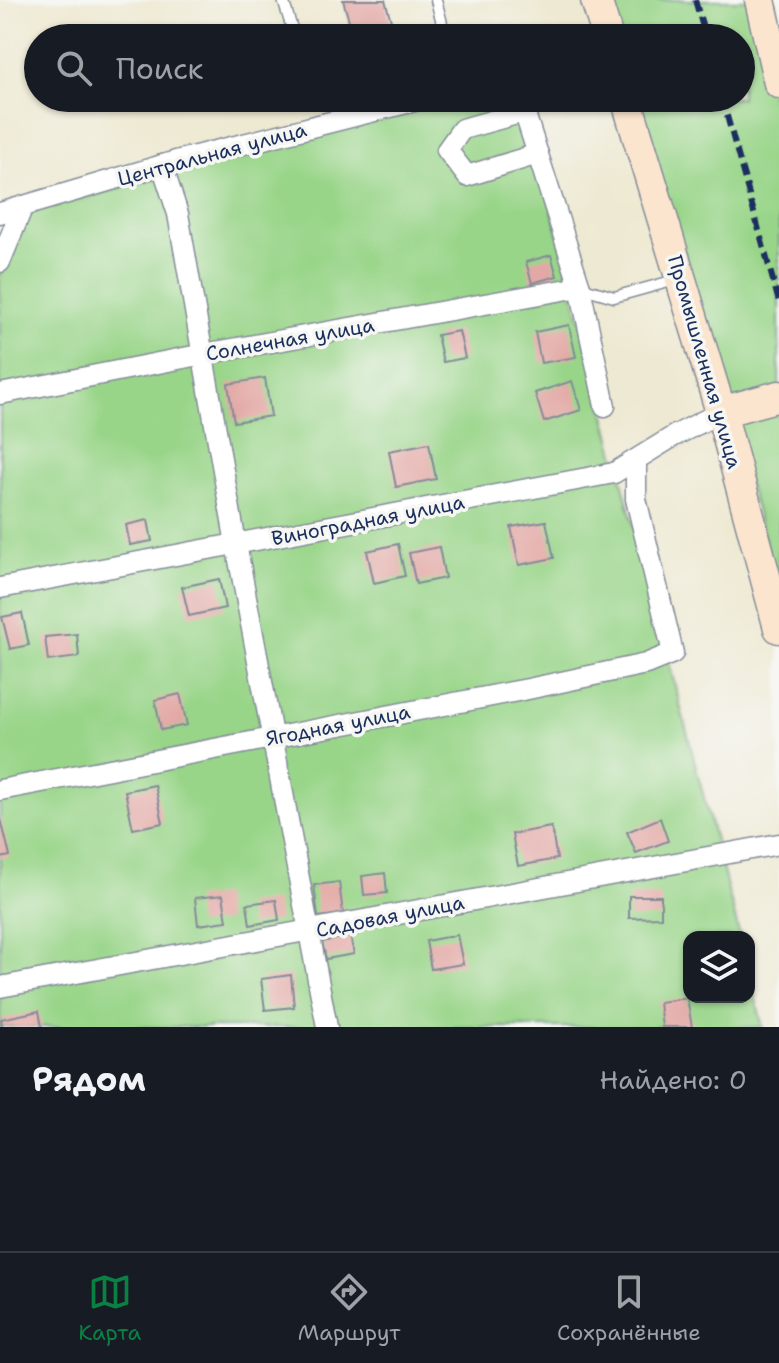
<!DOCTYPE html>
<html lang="ru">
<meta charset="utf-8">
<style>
body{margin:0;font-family:"Shantell Sans",sans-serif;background:#242831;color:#f1f3f6}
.controls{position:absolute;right:24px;bottom:24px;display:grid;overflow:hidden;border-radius:16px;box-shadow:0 2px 6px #0004}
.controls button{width:72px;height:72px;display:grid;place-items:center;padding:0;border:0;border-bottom:2px solid #363941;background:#171b24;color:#f1f3f6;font:40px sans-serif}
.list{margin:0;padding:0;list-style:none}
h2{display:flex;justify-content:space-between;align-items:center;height:104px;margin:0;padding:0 32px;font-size:34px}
h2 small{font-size:26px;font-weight:400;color:#9ea1a6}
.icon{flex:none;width:44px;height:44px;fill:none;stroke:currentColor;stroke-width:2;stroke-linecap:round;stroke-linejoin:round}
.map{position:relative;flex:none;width:779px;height:1027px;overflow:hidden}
.search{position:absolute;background:#171b24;box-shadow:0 2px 6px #0004;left:24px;right:24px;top:24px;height:88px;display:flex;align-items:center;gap:20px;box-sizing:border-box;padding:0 28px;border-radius:44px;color:#9ea1a6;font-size:30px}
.sheet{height:224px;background:#171b24}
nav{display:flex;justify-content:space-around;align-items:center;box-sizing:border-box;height:112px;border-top:2px solid #363941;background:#171b24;font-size:22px;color:#9ea1a6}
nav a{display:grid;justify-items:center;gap:4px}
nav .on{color:#0b8043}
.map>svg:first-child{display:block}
.green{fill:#99d589;stroke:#5a8274;stroke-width:2}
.building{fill:#e3a8a5}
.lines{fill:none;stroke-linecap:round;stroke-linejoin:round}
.lane-casing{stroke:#848c98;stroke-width:13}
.street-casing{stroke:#848c98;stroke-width:23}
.secondary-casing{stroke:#848c98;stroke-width:33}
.lane{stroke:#fff;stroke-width:10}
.street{stroke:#fff;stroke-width:20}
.secondary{stroke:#fbe5cf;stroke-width:30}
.rail{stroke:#1b2f5e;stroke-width:6;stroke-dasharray:12 6;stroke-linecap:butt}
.labels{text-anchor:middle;stroke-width:7;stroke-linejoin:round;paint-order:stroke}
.street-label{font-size:20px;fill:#1b2f5e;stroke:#f6f6f2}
</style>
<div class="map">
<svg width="779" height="1027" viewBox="0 0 779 1027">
<rect width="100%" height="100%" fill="#f6f6f2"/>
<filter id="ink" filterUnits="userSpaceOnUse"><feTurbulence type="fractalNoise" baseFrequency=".0125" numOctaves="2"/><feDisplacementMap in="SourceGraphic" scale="16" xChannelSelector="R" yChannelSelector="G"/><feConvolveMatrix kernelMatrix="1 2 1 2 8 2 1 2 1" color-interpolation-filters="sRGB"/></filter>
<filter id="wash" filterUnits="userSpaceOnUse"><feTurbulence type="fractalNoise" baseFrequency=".006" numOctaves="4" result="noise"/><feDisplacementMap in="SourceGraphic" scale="32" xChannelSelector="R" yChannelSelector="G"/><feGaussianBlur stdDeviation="1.8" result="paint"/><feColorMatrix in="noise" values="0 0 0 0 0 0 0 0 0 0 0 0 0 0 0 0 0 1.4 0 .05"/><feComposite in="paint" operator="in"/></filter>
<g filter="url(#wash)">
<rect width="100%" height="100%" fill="#eee9d2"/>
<g class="green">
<path d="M608,0h142l29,126v263l-52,12 -90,-303h104v-60h-122z"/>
<path d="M454,98h69l217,839h-51v60h60v-24l14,54h-763v-759l26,-55z"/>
<path d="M779,404v187l-49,-173z"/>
</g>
<g id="blocks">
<g class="building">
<path d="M343,0h42l11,38h-42z"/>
<path d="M551,255l6,21 -25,7 -6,-21z"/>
<path d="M569,325l7,32 -35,6 -6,-31z"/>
<path d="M459,331l6,27 -22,4 -6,-27z"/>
<path d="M265,378l6,38 -37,6 -6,-38z"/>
<path d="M572,381l9,29 -37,12 -9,-29z"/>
<path d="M429,443l7,36 -40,8 -7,-36z"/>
<path d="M148,520l4,21 -22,4 -4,-20z"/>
<path d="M546,521l8,37 -35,7 -8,-38z"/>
<path d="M398,544l7,32 -31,7 -7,-32z"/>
<path d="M439,547l6,31 -29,6 -7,-31z"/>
<path d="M219,579l6,29 -36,8 -7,-29z"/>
<path d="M22,613l7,32 -19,4 -8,-32z"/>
<path d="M77,634l2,23 -31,4 -3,-24z"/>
<path d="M180,694l7,31 -26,5 -6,-30z"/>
<path d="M155,785l8,38 -30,6 -8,-38z"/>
<path d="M0,815l10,41 -10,2z"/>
<path d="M660,818l8,23 -32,12 -9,-21z"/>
<path d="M551,827l6,32 -39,7 -6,-32z"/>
<path d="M385,873l2,20 -23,2 -2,-19z"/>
<path d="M339,882l4,32 -25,3 -4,-32z"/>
<path d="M223,895l4,26 -29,4 -3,-27z"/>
<path d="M629,896h32v21l-32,1z"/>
<path d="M276,900l3,20 -29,5 -3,-21z"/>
<path d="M457,935l6,29 -32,5 -5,-28z"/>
<path d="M350,936l4,18 -28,5 -4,-17z"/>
<path d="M291,975l3,32 -29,3 -4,-31z"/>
<path d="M687,998l5,29h-30l-3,-25z"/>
<path d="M39,1011l3,16h-40l-1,-8z"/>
</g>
</g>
</g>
<g filter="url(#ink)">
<use href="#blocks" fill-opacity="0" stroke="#848c98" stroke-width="2"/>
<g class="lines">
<g class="lane-casing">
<g id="lane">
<path d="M283,0l12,38"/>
<path d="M436,0l7,27 -5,11"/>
<path d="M580,287l34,10 65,-18"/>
</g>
</g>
<g class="street-casing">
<g id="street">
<path d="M520,98l60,189 25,119"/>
<path d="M524,112l-62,17 -15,21 20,26 71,-22"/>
<path d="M162,165l16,49 58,330 91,483"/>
<path d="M0,213l176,-52 250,-63"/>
<path d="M0,262l23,-56"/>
<path d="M0,394l204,-40 376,-67"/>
<path d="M0,588l614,-115 60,-37 47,-24"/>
<path d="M0,790l528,-101 118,-25 27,-11 -37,-154v-39"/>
<path d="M0,987l779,-143"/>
</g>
</g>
<g class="secondary-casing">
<g id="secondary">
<path d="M596,0l12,38"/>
<path d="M760,0l19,83"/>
<path d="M626,98l95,314 58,216"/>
<path d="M721,412l58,-16"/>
</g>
</g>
<use href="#lane" class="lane"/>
<use href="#street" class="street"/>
<use href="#secondary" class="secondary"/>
<g class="rail">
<path d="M695,0l11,38"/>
<path d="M722,98l57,204"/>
</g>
</g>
</g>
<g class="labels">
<g class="street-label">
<text transform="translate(212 154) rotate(-15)" y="7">Центральная улица</text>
<text transform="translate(290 339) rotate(-10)" y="7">Солнечная улица</text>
<text transform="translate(705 362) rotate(74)" y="7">Промышленная улица</text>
<text transform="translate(368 520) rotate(-11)" y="7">Виноградная улица</text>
<text transform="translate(338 725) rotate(-11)" y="7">Ягодная улица</text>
<text transform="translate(390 916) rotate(-11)" y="7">Садовая улица</text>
</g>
</g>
</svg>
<div class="controls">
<button><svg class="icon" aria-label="layers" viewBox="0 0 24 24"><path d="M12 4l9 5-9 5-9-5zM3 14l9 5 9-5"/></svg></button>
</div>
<div class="search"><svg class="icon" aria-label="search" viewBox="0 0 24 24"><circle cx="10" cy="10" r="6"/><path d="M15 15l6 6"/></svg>Поиск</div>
</div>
<section class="sheet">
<h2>Рядом<small>Найдено: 0</small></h2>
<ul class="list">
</ul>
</section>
<nav>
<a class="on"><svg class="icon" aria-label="map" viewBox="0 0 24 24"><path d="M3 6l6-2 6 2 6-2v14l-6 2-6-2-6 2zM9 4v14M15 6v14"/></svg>Карта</a>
<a><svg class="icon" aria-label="directions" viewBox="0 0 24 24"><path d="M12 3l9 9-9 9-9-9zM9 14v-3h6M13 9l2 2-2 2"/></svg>Маршрут</a>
<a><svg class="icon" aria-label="saved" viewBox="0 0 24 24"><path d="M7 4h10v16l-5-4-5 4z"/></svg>Сохранённые</a>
</nav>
